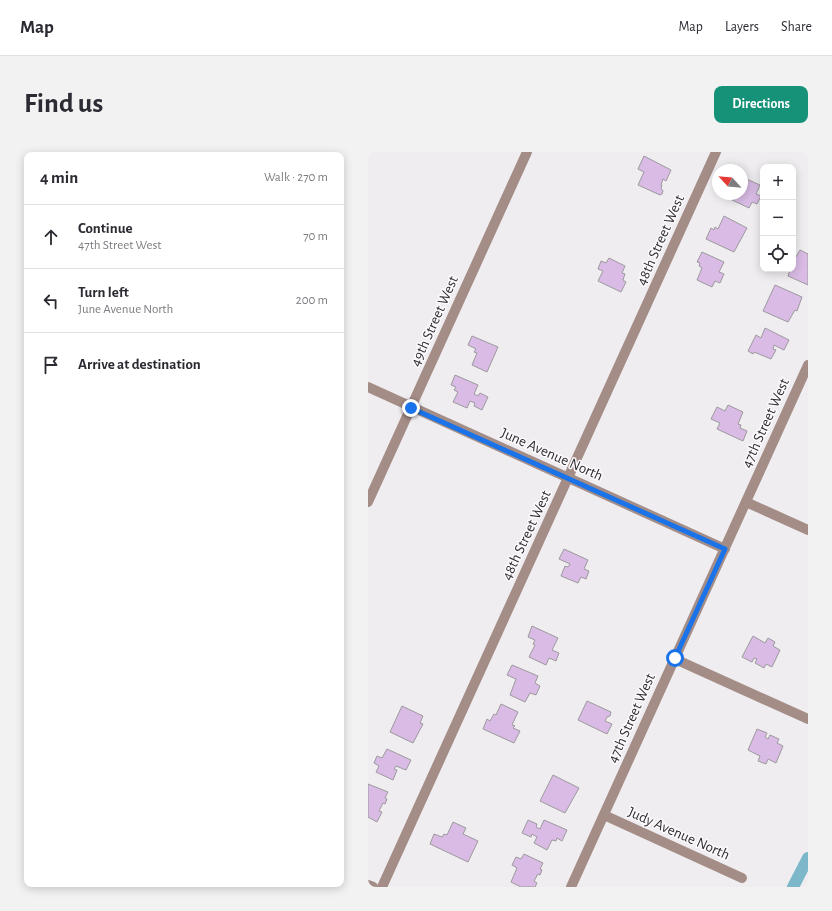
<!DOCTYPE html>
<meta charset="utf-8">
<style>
body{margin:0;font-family:"Alegreya Sans",sans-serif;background:#f2f2f3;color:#2b2b33}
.controls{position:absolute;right:12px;top:12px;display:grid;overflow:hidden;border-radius:8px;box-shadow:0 2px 10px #0003}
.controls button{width:36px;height:36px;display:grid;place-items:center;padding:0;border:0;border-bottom:1px solid #e1e1e2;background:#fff;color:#2b2b33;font:20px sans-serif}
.compass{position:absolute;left:344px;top:12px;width:36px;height:36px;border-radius:50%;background:#fff;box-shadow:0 2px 10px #0003;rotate:296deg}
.stop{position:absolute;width:12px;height:12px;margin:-9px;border:3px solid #1a73e8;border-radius:50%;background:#fff}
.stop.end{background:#1a73e8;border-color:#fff;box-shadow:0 1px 4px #0008}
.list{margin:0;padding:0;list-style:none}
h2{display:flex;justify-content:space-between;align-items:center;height:52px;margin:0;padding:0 16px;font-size:17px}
h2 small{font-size:13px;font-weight:400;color:#7c7c81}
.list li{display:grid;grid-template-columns:26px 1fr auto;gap:12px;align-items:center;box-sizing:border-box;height:64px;padding:0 16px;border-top:1px solid #e1e1e2}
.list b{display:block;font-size:15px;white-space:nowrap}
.list p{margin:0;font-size:13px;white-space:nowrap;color:#7c7c81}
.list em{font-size:13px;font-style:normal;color:#7c7c81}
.icon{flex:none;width:22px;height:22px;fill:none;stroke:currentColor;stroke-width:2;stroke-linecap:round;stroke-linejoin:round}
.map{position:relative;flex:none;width:440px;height:735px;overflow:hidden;border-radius:8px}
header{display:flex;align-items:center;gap:24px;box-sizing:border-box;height:56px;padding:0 20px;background:#fff;border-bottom:1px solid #e1e1e2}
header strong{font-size:19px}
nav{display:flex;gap:22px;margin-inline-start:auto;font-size:14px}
.intro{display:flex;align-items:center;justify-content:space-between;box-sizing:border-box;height:96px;padding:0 24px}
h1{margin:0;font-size:28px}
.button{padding:10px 18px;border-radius:8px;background:#169278;color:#fff;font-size:14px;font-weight:700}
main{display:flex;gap:24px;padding:0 24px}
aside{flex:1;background:#fff;border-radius:8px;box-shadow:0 2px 10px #0003}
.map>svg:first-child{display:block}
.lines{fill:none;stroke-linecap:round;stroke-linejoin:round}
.canal{stroke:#7db8ca;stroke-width:12}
.building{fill:#d9bbe5;stroke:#9c9a9d}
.minor{stroke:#a48d86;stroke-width:10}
.route{stroke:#1a73e8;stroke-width:5}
.labels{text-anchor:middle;stroke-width:3;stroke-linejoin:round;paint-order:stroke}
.street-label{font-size:15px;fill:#302f30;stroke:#fdfafe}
</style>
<header>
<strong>Map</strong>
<nav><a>Map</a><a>Layers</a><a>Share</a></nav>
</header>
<div class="intro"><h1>Find us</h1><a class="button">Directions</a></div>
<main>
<aside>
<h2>4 min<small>Walk · 270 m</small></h2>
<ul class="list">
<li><svg class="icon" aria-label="ahead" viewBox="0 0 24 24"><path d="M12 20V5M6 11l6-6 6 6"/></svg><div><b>Continue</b><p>47th Street West</p></div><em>70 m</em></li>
<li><svg class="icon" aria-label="left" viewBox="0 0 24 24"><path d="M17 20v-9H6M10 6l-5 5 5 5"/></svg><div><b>Turn left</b><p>June Avenue North</p></div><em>200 m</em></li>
<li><svg class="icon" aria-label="arrive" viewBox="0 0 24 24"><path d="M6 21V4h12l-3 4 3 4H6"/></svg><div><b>Arrive at destination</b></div></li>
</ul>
</aside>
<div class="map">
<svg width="440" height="735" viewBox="0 0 440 735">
<rect width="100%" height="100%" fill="#efedf0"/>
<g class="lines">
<path class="canal" d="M425,735l15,-29"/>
</g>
<g class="building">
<path d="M276,4l27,14 -5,11 -3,-2 -2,6h1l-1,3 2,3 -1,3 -2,1 -22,-10 6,-13 -6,-3z"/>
<path d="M374,25l18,8 -4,9 5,2 -4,8 -5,-2 -3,6 -17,-8 3,-6h7z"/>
<path d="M356,64l23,12 -13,24 -28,-13 5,-11 3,2 1,-3 3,2z"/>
<path d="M432,98l8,4v31l-20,-9 2,-6 -2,-1h5v-14l3,2z"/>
<path d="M334,100l22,10 -5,10 5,2 -4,9 -5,-2 -3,6 -15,-7 5,-12 -3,-2 1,-3 -3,-1z"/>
<path d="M241,106l16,8 -3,7 3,1 -2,6 3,2 -5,10 -23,-11 5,-10 -5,-2 3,-8 5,2z"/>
<path d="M407,133l27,12 -5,14 -2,-1 -7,12 -25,-11z"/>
<path d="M397,176l24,12 -5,10 -10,-5 -1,4 3,1 -5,9 -17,-7 -1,2 -5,-3 8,-16 5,3z"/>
<path d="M104,184l26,11 -11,25 -15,-7 5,-12 -3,-1 2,-3 -8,-4z"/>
<path d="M87,223l23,10 -4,9 4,2 2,-3 8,4 -6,13 -8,-4 1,-3 -5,-2 -3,7 -14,-6 5,-10 -4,-2 2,-3 -5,-2z"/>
<path d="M360,253l15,7 -5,12 3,1 -1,3 7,3 -4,10 -26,-12 3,-6 -9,-4 6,-12 8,4z"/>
<path d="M196,397l24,11 -4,9 5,2 -3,8 -5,-2 -3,6 -17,-7 4,-10 3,1 2,-3 -11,-5z"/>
<path d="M164,474l26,12 -6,12 7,3 -3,8 -7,-3 -3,7 -17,-8 6,-12 -2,-1 2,-4 -7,-3z"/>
<path d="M385,484l12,7 3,-5 7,4 -2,4 7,4 -8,17 -6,-3 -2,4 -9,-5 2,-4 -3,-1 -2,4 -10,-5z"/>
<path d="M144,513l26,11 -3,7 5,3 -4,9 -6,-2 -5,9 -15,-7 6,-16 -9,-4z"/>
<path d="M219,549l24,11 -1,4 -3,1 -2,4 7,3 -5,10 -29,-14z"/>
<path d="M133,552l17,8 -6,13 3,1 -2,2 7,3 -6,12 -31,-14 4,-10 3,2 4,-7 2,1z"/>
<path d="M34,554l21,10 -3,7 3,1 -10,19 -23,-11z"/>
<path d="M389,577l10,4 -2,4 3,2 2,-4 9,4 -2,4 6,3 -7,17 -8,-4 -2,5 -8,-3 2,-5 -12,-6z"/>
<path d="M19,597l24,11 -5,10 -10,-4 -2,3 3,1 -4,10 -17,-8 3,-6 -5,-3 3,-7 5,2z"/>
<path d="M185,623l26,13 -14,25 -25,-12z"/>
<path d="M0,632l20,8 -3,6 2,1 -2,5 -2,-1 -4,8 3,1 -5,10 -9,-5z"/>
<path d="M160,668l9,4 -1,3 4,2 4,-9 23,10 -5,11 -5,-3 -1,3 -4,-1 -5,10 -13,-7 3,-6 -5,-3 -1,3 -9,-4z"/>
<path d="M85,670l13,6 -3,6 15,7 -10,21 -38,-18 4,-10 8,3 2,-3 3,1z"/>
<path d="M156,702l19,9 -3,6 2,1 -2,5 -2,-1 -4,7 3,2 -2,4h-14l-10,-5 6,-14 -5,-3 4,-8 5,2z"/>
</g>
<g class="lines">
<g class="minor">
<path d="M0,235l357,162"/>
<path d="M0,350l159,-350"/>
<path d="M378,350l62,28"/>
<path d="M307,507l133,60"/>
<path d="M236,663l138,63"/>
<path d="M0,733l5,2"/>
<path d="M14,735l334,-735"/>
<path d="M203,735l237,-522"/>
</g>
</g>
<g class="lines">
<path class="route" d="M43,256l314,141 -50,109"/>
</g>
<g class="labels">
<g class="street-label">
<text transform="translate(292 88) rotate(-66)" y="5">48th Street West</text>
<text transform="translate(66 169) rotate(-66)" y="5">49th Street West</text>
<text transform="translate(397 271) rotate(-66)" y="5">47th Street West</text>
<text transform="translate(184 302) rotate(24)" y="5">June Avenue North</text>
<text transform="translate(158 383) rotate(-65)" y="5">48th Street West</text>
<text transform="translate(263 566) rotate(-66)" y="5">47th Street West</text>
<text transform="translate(311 681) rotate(24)" y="5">Judy Avenue North</text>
</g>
</g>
</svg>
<div class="controls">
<button>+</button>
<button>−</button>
<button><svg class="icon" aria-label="locate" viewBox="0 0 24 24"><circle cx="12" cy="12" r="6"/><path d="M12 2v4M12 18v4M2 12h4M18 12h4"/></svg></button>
</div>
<svg class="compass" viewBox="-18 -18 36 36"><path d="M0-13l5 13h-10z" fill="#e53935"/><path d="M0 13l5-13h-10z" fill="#7c7c81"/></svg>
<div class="stop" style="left:307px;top:506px"></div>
<div class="stop end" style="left:43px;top:256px"></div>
</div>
</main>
